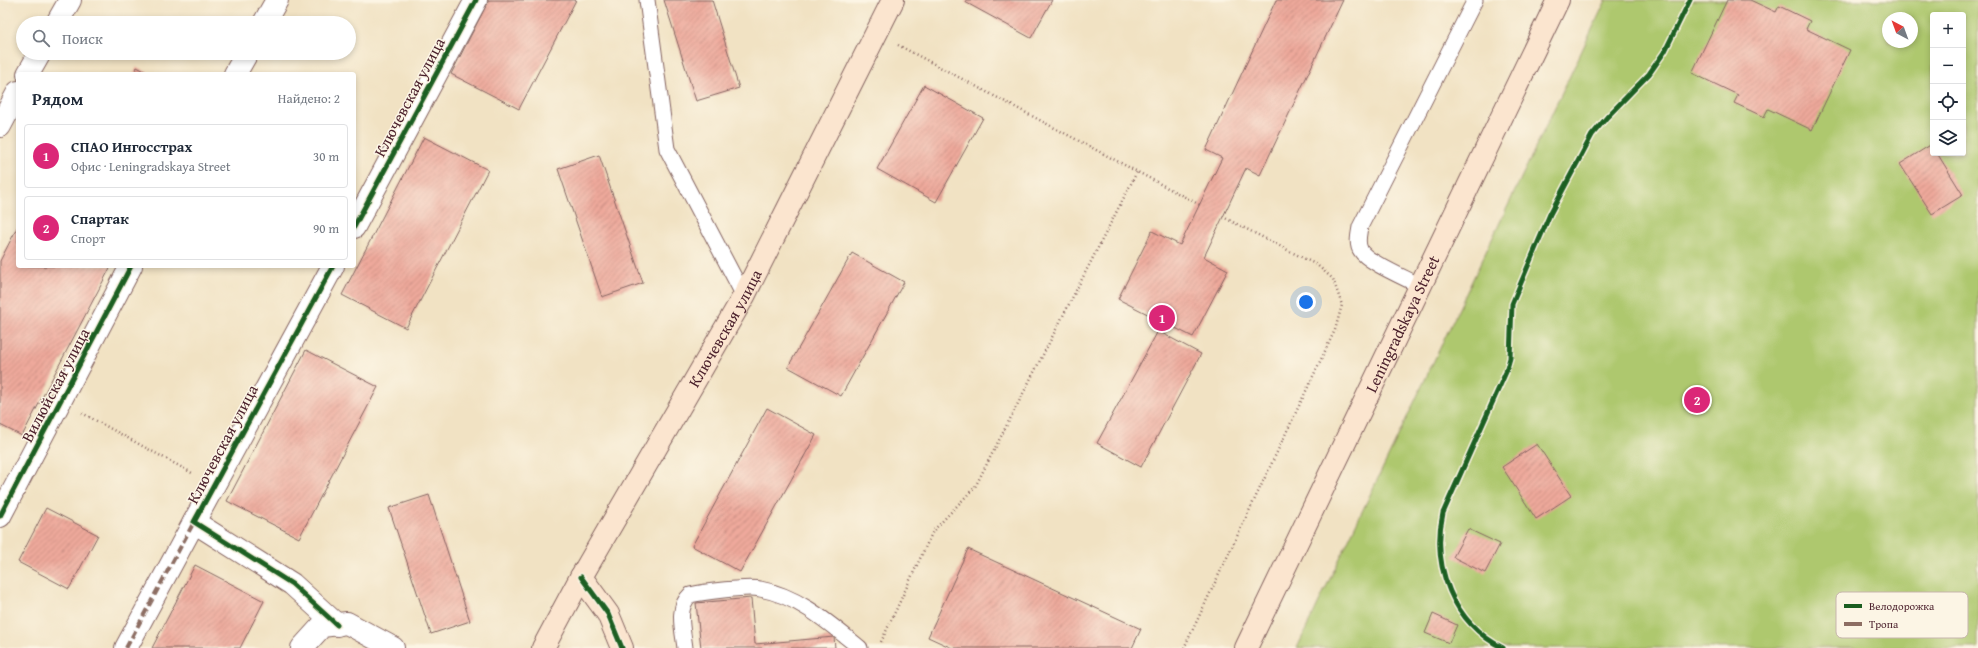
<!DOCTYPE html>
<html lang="ru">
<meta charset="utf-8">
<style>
body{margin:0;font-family:"Gentium Book Plus",serif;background:#f2f2f3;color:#1f2937}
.controls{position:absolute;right:12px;top:12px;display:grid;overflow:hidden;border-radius:4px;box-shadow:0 2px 6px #0003}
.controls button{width:36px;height:36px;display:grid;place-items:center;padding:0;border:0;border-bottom:1px solid #e0e1e3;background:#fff;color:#1f2937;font:20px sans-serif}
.compass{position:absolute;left:1882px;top:12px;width:36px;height:36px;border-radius:50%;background:#fff;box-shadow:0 2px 6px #0003;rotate:319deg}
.you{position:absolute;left:1306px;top:302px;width:14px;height:14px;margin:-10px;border:3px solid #fff;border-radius:50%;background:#1a73e8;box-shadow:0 0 0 6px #1a73e833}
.badge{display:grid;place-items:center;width:26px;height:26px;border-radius:50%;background:#db2777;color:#fff;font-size:13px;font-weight:700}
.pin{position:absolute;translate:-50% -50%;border:2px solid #fff;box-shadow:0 1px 4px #0006}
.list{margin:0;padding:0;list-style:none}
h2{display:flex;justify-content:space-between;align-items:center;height:52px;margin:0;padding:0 16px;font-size:17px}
h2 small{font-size:13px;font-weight:400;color:#747a83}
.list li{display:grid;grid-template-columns:26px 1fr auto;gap:12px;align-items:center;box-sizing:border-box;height:64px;margin:0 8px 8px;padding:0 8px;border:1px solid #e0e1e3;border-radius:4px}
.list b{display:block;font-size:15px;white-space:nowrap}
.list p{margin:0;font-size:13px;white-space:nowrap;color:#747a83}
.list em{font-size:13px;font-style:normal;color:#747a83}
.icon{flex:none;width:22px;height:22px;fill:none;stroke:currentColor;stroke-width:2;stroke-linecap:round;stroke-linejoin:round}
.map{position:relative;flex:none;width:1978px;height:648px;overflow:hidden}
.search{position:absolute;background:#fff;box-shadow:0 2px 6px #0003;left:16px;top:16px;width:340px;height:44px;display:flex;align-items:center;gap:10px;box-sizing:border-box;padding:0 14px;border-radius:22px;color:#747a83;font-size:15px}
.panel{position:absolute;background:#fff;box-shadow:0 2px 6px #0003;left:16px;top:72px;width:340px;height:196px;border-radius:4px}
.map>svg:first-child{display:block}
.garden{fill:#aec86e;stroke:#7c744c;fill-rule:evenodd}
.building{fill:url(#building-hatch)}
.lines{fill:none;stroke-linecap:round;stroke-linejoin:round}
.lane-casing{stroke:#846360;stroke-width:17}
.street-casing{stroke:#846360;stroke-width:24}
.secondary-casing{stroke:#846360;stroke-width:24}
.path{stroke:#846360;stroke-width:2.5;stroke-dasharray:1 3;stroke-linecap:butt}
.lane{stroke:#fff;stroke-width:15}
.street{stroke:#fff;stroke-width:22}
.secondary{stroke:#fbe5cf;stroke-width:22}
.quiet{stroke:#8d6e63;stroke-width:4;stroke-dasharray:8 4;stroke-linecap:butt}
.cycleway-casing{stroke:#fcf5e5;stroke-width:8}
.cycleway{stroke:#1b5e20;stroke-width:5}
.labels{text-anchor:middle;stroke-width:3;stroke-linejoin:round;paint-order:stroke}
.street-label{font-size:16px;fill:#4a1f2b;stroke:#fcf5e5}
.key{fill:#fcf5e5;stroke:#c7b5ad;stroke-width:1}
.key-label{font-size:11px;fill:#4a1f2b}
</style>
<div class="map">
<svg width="1978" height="648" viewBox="0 0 1978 648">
<defs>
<pattern id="building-hatch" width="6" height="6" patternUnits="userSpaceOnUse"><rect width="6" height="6" fill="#eea99b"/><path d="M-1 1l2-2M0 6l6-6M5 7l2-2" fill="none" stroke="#c3897f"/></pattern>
</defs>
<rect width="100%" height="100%" fill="#fcf5e5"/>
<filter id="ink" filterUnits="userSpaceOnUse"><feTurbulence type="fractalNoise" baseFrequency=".025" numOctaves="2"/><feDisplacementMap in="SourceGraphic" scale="8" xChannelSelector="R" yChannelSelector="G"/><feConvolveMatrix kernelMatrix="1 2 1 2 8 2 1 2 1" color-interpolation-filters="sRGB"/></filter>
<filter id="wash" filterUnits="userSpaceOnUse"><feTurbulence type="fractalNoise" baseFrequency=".012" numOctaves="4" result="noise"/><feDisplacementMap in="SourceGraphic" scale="16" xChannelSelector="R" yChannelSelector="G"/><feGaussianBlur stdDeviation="0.9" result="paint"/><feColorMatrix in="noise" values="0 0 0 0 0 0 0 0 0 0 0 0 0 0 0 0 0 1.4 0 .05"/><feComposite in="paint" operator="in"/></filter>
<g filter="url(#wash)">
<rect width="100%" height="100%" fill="#f1e2c3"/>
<path class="garden" d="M1606,0h372v648h-681zM1933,15h30v138h-30zM1888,18h24v24h-24z"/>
<g id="blocks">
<g class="building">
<path d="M489,0h87l-57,109 -68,-35z"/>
<path d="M664,0h48l27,88 -43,13z"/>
<path d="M966,0h86l-21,38 -66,-36z"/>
<path d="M1276,0h67l-83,175 -14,-7 -42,89 24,13 -35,67 -75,-38 34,-68 28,14 42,-87 -16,-8z"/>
<path d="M1727,0h23l26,12 3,-6 31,15 -4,8 44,21 -38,80 -44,-21 -4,8 -30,-14 4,-8 -46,-22z"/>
<path d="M137,67l13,7h-16z"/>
<path d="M924,85l59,33 -47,84 -59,-33z"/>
<path d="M424,137l64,33 -82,158 -64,-33z"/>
<path d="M1932,144l1,9h4l26,42 -31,19 -32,-50z"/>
<path d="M599,155l44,128 -41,14 -44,-128z"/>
<path d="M18,226v40h93l-89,170 -22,-11v-164z"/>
<path d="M852,253l52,29 -63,114 -53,-29z"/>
<path d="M1158,331l43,23 -60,113 -44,-24z"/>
<path d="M306,350l72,37 -79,151 -72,-37z"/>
<path d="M767,408l49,27 -76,137 -48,-26z"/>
<path d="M1537,444l34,52 -35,23 -34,-52z"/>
<path d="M429,495l41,126 -39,13 -42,-126z"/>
<path d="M46,508l52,27 -29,54 -51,-27z"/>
<path d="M1468,529l32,15 -15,29 -32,-16z"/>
<path d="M968,549l173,80 -9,19h-180l-24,-11z"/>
<path d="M195,565l69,36 -24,47h-88z"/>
<path d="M751,598l4,46 79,-7 1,11h-134l-5,-45z"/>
<path d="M1433,614l24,11 -8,18 -24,-10z"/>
</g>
</g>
</g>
<g filter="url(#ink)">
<use href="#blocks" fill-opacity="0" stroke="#846360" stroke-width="1"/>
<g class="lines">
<g class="lane-casing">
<g id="lane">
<path d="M647,0l20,149 77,147"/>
<path d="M1420,286c-12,-7 -53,-24 -59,-35 -5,-7 -2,-17 -1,-24l115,-227"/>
<path d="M685,648c-2,-18 -9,-40 5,-53 13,-3 58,-9 70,-6 39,7 70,35 100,59"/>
</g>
</g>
<g class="street-casing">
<g id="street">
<path d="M57,23l13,-23"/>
<path d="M264,23l13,-23"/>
<path d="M28,74l12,-21"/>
<path d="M235,74l12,-21"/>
<path d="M0,126l18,-34"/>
<path d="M354,227l122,-227"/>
<path d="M333,266l-139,256 98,62 45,41"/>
<path d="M0,516l131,-250"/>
<path d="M126,648l68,-126"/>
<path d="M302,648l20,-22 25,-3 46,25"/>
</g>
</g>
<g class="secondary-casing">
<g id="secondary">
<path d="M581,577l27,37 14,34"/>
<path id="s1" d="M543,648l38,-71 163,-281 149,-296"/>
<path id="s2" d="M1246,648l312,-648"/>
</g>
</g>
<g class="path">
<path d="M898,45l302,160"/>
<path d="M82,413l110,60"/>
<path d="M881,642l52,-111 42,-44 162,-315"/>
<path d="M1184,648l151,-318 7,-25 -9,-26 -16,-14 -94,-48"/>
</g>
<use href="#lane" class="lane"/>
<use href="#street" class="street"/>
<use href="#secondary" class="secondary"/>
<path class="quiet" d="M126,648l68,-126"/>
<g class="cycleway-casing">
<g id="cycleway">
<path d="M354,227l122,-227"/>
<path d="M333,266l-139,256 98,62 45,41"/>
<path d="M0,516l131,-250"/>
<path d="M581,577l27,37 14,34"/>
<path d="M1503,648c-50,-25 -72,-82 -60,-135l63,-141 4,-14 2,-54 38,-90 42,-79 15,-18 42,-43 16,-23 25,-51"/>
</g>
</g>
<use href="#cycleway" class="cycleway"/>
</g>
</g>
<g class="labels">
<g class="street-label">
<text transform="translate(409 97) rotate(-62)" y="6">Ключевская улица</text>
<text dy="6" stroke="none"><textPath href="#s2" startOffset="360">Leningradskaya Street</textPath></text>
<text dy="6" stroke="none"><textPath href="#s1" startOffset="368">Ключевская улица</textPath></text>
<text transform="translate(55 385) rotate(-62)" y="6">Вилюйская улица</text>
<text transform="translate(222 444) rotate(-62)" y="6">Ключевская улица</text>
</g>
</g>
<rect x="1836" y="592" width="132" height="46" rx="6" class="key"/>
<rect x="1844" y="604" width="18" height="4" fill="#1b5e20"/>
<rect x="1844" y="622" width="18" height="4" fill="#8d6e63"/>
<g class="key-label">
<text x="1869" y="610">Велодорожка</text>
<text x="1869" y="628">Тропа</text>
</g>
</svg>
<div class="controls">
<button>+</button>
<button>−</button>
<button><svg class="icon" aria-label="locate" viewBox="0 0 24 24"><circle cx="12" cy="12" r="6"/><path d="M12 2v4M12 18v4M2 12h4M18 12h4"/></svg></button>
<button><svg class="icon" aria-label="layers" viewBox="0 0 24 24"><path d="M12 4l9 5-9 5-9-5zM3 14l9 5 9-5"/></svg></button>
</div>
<svg class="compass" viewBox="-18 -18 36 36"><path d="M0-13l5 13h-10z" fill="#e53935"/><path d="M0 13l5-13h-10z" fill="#747a83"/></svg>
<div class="you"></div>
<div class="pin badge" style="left:1162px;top:318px">1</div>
<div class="pin badge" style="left:1697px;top:400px">2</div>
<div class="search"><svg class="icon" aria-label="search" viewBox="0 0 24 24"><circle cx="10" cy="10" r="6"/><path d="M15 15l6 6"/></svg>Поиск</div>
<section class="panel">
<h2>Рядом<small>Найдено: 2</small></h2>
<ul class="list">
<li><span class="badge">1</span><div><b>СПАО Ингосстрах</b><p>Офис · Leningradskaya Street</p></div><em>30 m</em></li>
<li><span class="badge">2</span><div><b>Спартак</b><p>Спорт</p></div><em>90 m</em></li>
</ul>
</section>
</div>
